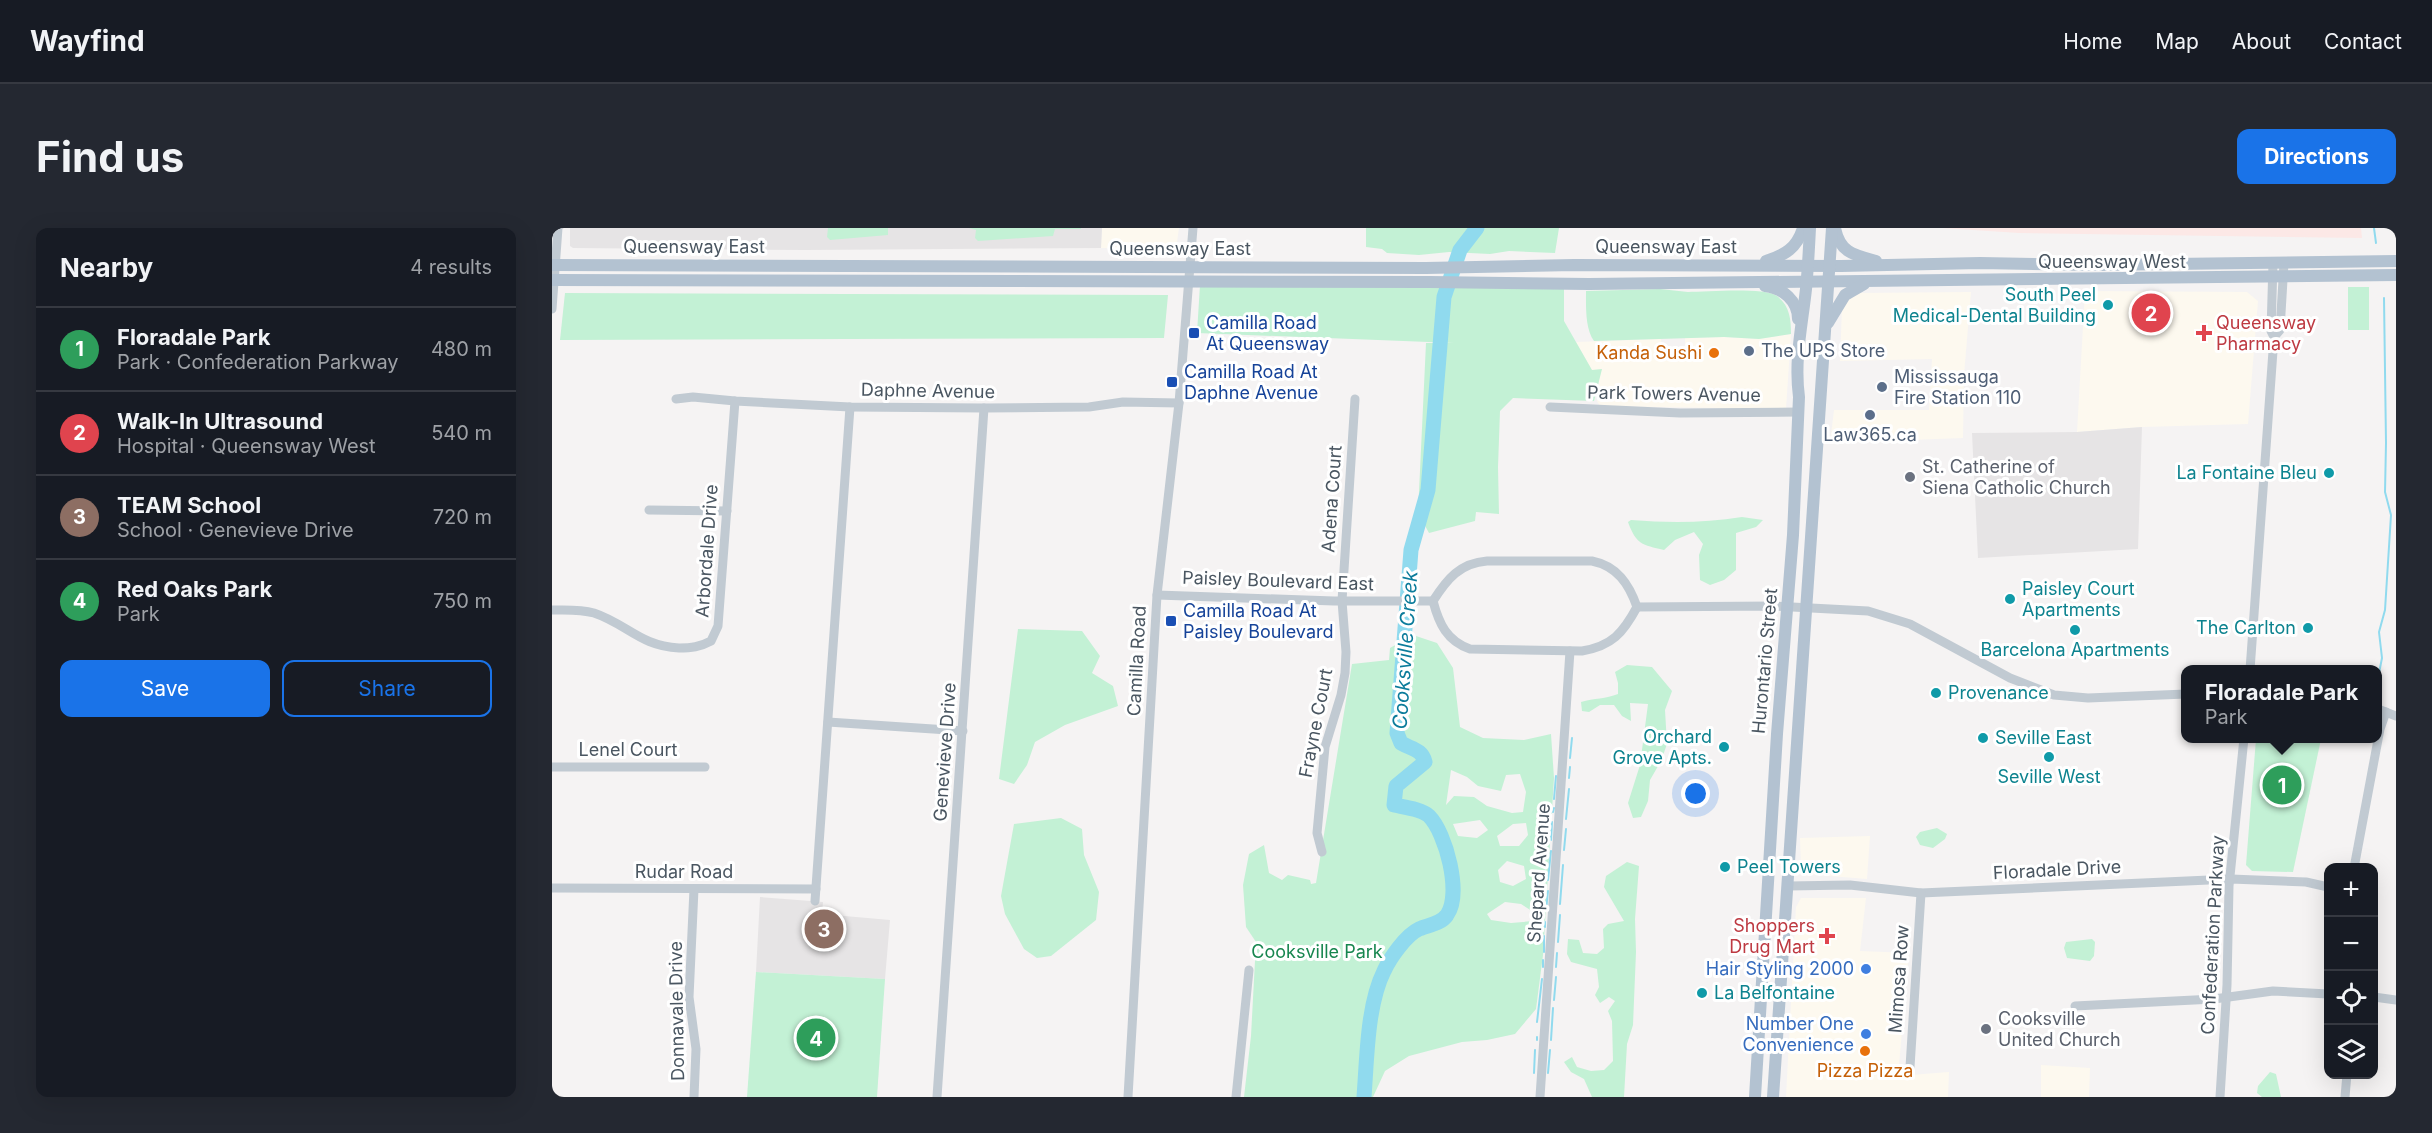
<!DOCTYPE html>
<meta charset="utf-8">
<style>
body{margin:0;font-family:Inter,sans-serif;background:#242831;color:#f1f3f6}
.controls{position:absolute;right:18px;bottom:18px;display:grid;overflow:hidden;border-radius:12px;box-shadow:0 6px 24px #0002}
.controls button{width:54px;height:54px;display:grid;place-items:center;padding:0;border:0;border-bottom:2px solid #363941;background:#171b24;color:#f1f3f6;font:30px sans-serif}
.you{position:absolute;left:1144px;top:566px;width:21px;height:21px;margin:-15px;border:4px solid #fff;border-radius:50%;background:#1a73e8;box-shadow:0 0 0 9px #1a73e833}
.badge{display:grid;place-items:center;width:39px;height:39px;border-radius:50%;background:#1a73e8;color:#fff;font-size:20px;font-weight:700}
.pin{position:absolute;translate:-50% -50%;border:3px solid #fff;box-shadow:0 2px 6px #0006}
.popup{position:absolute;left:1629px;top:437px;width:201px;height:78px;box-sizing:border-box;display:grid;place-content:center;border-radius:12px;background:#171b24;filter:drop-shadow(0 2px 4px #0005);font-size:20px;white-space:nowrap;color:#9ea1a6}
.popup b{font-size:22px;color:#f1f3f6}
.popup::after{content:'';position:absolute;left:50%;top:100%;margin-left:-12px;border:12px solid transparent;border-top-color:#171b24}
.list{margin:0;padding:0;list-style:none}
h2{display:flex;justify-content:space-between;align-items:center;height:78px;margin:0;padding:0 24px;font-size:26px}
h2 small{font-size:20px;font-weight:400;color:#9ea1a6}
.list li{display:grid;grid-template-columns:39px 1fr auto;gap:18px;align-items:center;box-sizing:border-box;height:84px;padding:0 24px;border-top:2px solid #363941}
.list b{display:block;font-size:22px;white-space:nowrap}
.list p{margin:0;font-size:20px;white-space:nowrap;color:#9ea1a6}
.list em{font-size:20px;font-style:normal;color:#9ea1a6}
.actions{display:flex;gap:12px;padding:18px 24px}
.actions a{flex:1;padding:14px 0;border:2px solid #1a73e8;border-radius:12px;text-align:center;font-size:21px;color:#1a73e8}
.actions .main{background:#1a73e8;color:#fff}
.icon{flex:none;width:33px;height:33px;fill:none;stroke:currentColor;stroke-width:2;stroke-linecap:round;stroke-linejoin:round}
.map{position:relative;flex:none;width:1844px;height:869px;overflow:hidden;border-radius:12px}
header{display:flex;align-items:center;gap:36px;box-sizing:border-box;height:84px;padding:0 30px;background:#171b24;border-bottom:2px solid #363941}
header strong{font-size:28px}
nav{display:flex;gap:33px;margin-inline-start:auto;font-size:21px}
.intro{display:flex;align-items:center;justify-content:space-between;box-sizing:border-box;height:144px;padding:0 36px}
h1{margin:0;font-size:42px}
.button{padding:15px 27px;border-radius:12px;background:#1a73e8;color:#fff;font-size:21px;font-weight:700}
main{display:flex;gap:36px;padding:0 36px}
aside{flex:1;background:#171b24;border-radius:12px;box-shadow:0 6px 24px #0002}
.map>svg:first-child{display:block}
.commercial{fill:#fdf9ef}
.education{fill:#e6e4e5}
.medical{fill:#fce8e6}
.green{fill:#c3f1d5;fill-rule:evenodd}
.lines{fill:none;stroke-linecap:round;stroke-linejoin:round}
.stream{stroke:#90daee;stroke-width:2}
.river{stroke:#90daee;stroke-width:15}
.minor{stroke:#c1cad2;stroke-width:9}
.major{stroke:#b3c2d1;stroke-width:12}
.culture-dot{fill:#0f9aa8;stroke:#fff;stroke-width:2}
.transit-dot{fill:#1a4fb4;stroke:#fff;stroke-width:2}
.health-dot{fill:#e0444e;stroke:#fff;stroke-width:2}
.service-dot{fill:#5c6f8a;stroke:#fff;stroke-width:2}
.food-dot{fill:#e8710a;stroke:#fff;stroke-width:2}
.worship-dot{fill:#6b7280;stroke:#fff;stroke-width:2}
.shop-dot{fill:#3f7fe0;stroke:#fff;stroke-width:2}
.labels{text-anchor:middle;stroke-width:6;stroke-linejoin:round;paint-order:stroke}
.street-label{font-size:18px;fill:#4a5661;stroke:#fff}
.culture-label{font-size:18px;fill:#0d838f;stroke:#fff;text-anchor:start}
.transit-label{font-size:18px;fill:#164399;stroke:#fff;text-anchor:start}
.health-label{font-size:18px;fill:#be3a42;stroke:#fff;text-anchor:start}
.service-label{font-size:18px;fill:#4e5e75;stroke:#fff;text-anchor:start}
.food-label{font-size:18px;fill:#c56008;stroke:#fff;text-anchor:end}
.worship-label{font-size:18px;fill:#5b616d;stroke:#fff;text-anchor:start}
.park-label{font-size:18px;fill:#17864f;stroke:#fff}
.shop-label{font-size:18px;fill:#366cbe;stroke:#fff;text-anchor:end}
.water-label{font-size:20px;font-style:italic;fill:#0c7c9b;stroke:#fff}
</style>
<header>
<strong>Wayfind</strong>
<nav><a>Home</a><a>Map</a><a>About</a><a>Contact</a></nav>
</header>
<div class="intro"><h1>Find us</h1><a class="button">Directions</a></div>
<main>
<aside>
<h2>Nearby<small>4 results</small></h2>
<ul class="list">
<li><span class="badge" style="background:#2e9e5b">1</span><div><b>Floradale Park</b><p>Park · Confederation Parkway</p></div><em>480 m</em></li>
<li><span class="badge" style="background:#e0444e">2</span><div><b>Walk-In Ultrasound</b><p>Hospital · Queensway West</p></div><em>540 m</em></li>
<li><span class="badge" style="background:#8d6e63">3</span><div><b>TEAM School</b><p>School · Genevieve Drive</p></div><em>720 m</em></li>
<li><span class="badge" style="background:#2e9e5b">4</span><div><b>Red Oaks Park</b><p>Park</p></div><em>750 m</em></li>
</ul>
<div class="actions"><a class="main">Save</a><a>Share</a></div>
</aside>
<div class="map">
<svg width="1844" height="869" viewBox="0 0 1844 869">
<rect width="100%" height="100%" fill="#f5f3f3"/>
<g class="commercial">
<path d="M550,0h77l-2,14 -6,7 -70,-1z"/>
<path d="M1533,63l162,1 11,9 -10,123 -106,3 -65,5z"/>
<path d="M1419,64l-7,83 -1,63 -133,5 4,-33h95l3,-51 -92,2 2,-53 7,-8 8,-7z"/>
<path d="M1239,106l-5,75 -186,-3 -3,-5 3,-30 -7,1 -17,-30 85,-3 1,19 23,-1v-19l39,-1 35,2z"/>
<path d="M1318,608l-3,43 -62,-5 -4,-7 -1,-29z"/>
<path d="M1249,670h65l-6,53 49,2 -11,123 51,-4 -1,25h-162l10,-190z"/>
<path d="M1489,837l49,3 -1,29h-48z"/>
</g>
<g class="education">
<path d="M18,0h532l-1,20 -296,2 -232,-2 -3,-2z"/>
<path d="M1590,199l-4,122 -160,9 -6,-125 105,-1z"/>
<path d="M208,669l63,5 -1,12 68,6 -5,59 -129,-7z"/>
</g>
<path class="medical" d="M1390,0h419l1,10 -343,-5z"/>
<g class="green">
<path d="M276,0h60v7l-58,5 -3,-3z"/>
<path d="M417,0h112v1h-26l-2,7 -75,5 -3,-3 1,-8z"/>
<path d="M814,0h193l-4,25 -46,-2 -19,3 -41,-2 -30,3 -32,-2 -5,-4 -16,-2z"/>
<path d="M648,57l364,1v35l28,49 10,-1 -8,32 -81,-3 -13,13 -2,56 1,47 -23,-2 -1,9 -46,12 -11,-20 8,-170h28l-257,-10z"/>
<rect x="1796" y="59" width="21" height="43"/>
<path d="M1108,61c9,1 19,2 28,3 19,0 75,-5 89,4 13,10 14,24 14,38l-32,5 -35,-2 -130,4c-9,-12 -8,-35 -8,-50z"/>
<path d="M13,65l603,2 -4,43 -604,2z"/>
<path d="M1190,289l21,3 -7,7 -20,6v37l-12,10 -14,5 -10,-5 -1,-25 4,-11 -9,-12 -19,8 -11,10c-22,-5 -28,-6 -36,-28l3,-2c38,3 74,3 111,-3z"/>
<path d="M466,401l64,2 18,25 -8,17 21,13 5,20 -53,19 -30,17 -8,23 -13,19 -15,-5z"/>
<path d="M861,407l24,8 16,25 7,59 23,11 41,2 27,-6 3,44 -11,177 -7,54 -21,25 -28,6 -25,2 -53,14 -24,15 -12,26h-129l7,-61 5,-94 -10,-15 -3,-42 6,-31 15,-9 5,28 13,7 6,-5 22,5 1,4 5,-1 36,-219 37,-4 1,-12zM899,542l16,7 11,9 23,5 5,-16 14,-1 6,18 -3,20 -11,1 -25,-7 -13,-9 -20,-1 -8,9zM928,592l8,10 -11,8 -19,-2 -5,-12zM974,595l2,12 -9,11h-19l-3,-10 16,-12zM955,633l17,5 2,13 -13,7 -13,-4 -2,-12zM953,674l16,2 14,9 -2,8 -22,2 -20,-3 -4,-6z"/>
<path d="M1075,437l25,2 20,24 -7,19 2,34 -6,17 -11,19 -2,21 -7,16 -8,1 -5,-15 12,-38 8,-61 -18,-1 1,18 -9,-5 -8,-11h-14l-11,7 -7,-1 -1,-9c13,-4 25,-3 37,-8v-11l-3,-11z"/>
<path d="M1704,511h65l-28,133 -41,-1 -6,-6z"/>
<path d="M509,590l21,11 2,26 15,37 -3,28 -45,36 -14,2 -13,-9 -19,-35 -4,-18 13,-72z"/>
<path d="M1385,600l10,6 -2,5 -12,9 -13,-3 -4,-8 4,-5z"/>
<path d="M1075,634l12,4 -4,53 1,33 -3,73 -6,19 -3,53h-32l-8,-18 -13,-7 -7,-10 8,-5 5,10 14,4 13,-1 9,-9 -1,-40 -4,-10 7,-10 -6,-4 -9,6 -5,-8 4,-8 -2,-18 -26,-7 -4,-8 1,-15 11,1 4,13 14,1 7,-6 -1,-19 5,-5 16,-3 -20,-34 2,-11z"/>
<path d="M1540,711l3,3 -1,14 -4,5 -23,-3 -3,-10 2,-6z"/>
<path d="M204,744l129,7 -8,118h-130z"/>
<path d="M1718,844l6,2 5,23h-19l-5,-4 1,-7z"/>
</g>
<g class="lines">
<g class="stream">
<path d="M1822,0l2,15"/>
<path d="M1827,458v-13l3,-15 -3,-26 6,-22 6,-95 -6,-23 1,-49 -2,-145"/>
<path d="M1018,530l2,-20"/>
<path d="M1017,550l1,-11"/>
<path d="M1002,571l2,-23"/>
<path d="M1001,584l1,-4"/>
<path d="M1014,591l3,-30"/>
<path d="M999,612l1,-18"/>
<path d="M1012,622l2,-21"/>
<path d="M996,652l3,-29"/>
<path d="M1008,676l3,-39"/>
<path d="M994,683l2,-20"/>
<path d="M993,699v-5"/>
<path d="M1006,714l2,-27"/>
<path d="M992,724v-16"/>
<path d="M991,739v-7"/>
<path d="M1004,739l1,-14"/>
<path d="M1002,772l2,-23"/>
<path d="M985,794l5,-43"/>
<path d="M985,812v-3"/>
<path d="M999,812l2,-32"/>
<path d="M982,845l1,-23"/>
<path d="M996,845l2,-23"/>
</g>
<path class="river" d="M812,869c3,-38 3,-92 20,-126 6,-13 22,-36 35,-42 9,-4 22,-5 28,-14 15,-21 -1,-82 -18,-99 -7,-7 -26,-9 -35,-11l2,-19 29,-24c-3,-13 -14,-13 -24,-19l-4,-10 14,-183 17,-60 16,-193 16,-47 17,-22"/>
<g class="minor">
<path d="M0,81l6,-81"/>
<path d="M1722,109l6,-7 4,-67"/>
<path d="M124,171l17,-2 42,4 115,6 134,1 105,-1 34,-5 56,1"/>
<path d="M998,179l130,6 118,-1"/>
<path d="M97,282l78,1"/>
<path d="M935,333h105c25,5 37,23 45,46 -14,26 -25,39 -55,44l-112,-2c-23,-8 -31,-25 -37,-48 14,-22 27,-38 54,-40z"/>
<path d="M605,367l177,6h99"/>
<path d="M1085,379l137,-1 94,5 42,13 100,54 44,17 34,3 98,-4"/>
<path d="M0,382c14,0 28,-1 42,3 33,11 46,33 85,35 12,0 21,-1 32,-7l7,-15 17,-225"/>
<path d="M1698,442l24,-333 -3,-6 2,-68"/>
<path d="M1826,481l18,7"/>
<path d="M276,494l135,9"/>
<path d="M0,539h153"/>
<path d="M770,624l-5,-19 8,-86 16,-52 4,-22 1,-21 -4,-51 13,-202"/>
<path d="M1802,640l26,-139 6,-17"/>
<path d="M1236,658l62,-1 71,8 310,-14 75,3 22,5"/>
<path d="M0,660l264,1"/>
<path d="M142,661l-5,108 7,52 -2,48"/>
<path d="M263,673l35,-494"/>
<path d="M1822,769l22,3"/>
<path d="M1523,778l139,-7 59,-8 55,3"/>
<path d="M1358,839l11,-174"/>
<path d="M385,869l47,-689"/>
<path d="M576,869l29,-502 22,-192 14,-175"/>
<path d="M684,869l13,-127"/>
<path d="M988,869l30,-446"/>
<path d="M1668,869l7,-112 2,-99 15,-148"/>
<path d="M1793,869l2,-23"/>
</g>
<g class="major">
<path d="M1283,0c5,25 19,27 41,33"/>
<path d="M1214,33c19,-6 31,-13 37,-33"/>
<path d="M0,37l874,3 148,-3 267,1 139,-3 114,2 302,-4"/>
<path d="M0,52l878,2 159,2 807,-9"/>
<path d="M1213,58c18,2 33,15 33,33"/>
<path d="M1276,95l17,-28 19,-11"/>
<path d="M1203,869l22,-363 16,-199 6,-138c-5,-37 3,-71 7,-108 2,-20 3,-41 4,-61"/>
<path d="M1221,869l59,-869"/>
</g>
</g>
<g class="culture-dot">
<circle cx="1556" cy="77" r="6"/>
<circle cx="1777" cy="245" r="6"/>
<circle cx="1458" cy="371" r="6"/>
<circle cx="1756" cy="400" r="6"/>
<circle cx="1523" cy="402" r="6"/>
<circle cx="1384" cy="465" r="6"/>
<circle cx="1431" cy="510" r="6"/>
<circle cx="1172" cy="519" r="6"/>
<circle cx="1497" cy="529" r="6"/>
<circle cx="1173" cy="639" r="6"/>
<circle cx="1150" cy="765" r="6"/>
</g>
<g class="transit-dot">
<rect x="636" y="99" width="12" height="12" rx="3"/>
<rect x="614" y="148" width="12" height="12" rx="3"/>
<rect x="613" y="387" width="12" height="12" rx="3"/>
</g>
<g class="health-dot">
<path d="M1649 96h6v6h6v6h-6v6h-6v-6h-6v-6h6z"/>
<path d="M1272 699h6v6h6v6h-6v6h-6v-6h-6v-6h6z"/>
</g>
<g class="service-dot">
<circle cx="1197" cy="123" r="6"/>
<circle cx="1330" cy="159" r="6"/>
<circle cx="1318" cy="187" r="6"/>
</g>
<g class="food-dot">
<circle cx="1162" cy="125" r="6"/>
<circle cx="1313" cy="823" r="6"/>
</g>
<g class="worship-dot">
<circle cx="1358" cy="249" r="6"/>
<circle cx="1434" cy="801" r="6"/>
</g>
<g class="shop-dot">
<circle cx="1314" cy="741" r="6"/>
<circle cx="1314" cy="806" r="6"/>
</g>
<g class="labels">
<g class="street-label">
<text x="142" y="25">Queensway East</text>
<text x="1114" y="25">Queensway East</text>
<text x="628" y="27">Queensway East</text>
<text x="1560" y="40">Queensway West</text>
<text transform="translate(376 163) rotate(1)" y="6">Daphne Avenue</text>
<text transform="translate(1122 166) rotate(1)" y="6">Park Towers Avenue</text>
<text transform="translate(780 271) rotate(-86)" y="6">Adena Court</text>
<text transform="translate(155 323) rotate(-86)" y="6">Arbordale Drive</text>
<text transform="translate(726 353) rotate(2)" y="6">Paisley Boulevard East</text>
<text transform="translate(585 433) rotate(-87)" y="6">Camilla Road</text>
<text transform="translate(1213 433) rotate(-85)" y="6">Hurontario Street</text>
<text transform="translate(764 495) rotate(-79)" y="6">Frayne Court</text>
<text x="76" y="528">Lenel Court</text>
<text transform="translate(393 524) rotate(-86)" y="6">Genevieve Drive</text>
<text transform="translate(1505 642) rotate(-3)" y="6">Floradale Drive</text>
<text x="132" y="650">Rudar Road</text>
<text transform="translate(987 645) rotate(-86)" y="6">Shepard Avenue</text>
<text transform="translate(1661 707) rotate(-87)" y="6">Confederation Parkway</text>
<text transform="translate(1347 751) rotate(-86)" y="6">Mimosa Row</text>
<text transform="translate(125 783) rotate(-91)" y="6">Donnavale Drive</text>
</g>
<g class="culture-label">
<text x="1544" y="73" text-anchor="end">South Peel<tspan x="1544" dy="21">Medical-Dental Building</tspan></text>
<text x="1765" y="251" text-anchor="end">La Fontaine Bleu</text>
<text x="1470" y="367">Paisley Court<tspan x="1470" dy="21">Apartments</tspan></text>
<text x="1744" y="406" text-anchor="end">The Carlton</text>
<text x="1523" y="428" text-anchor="middle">Barcelona Apartments</text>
<text x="1396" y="471">Provenance</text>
<text x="1160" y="515" text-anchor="end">Orchard<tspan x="1160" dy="21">Grove Apts.</tspan></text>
<text x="1443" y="516">Seville East</text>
<text x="1497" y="555" text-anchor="middle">Seville West</text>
<text x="1185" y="645">Peel Towers</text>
<text x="1162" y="771">La Belfontaine</text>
</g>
<g class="transit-label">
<text x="654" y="101">Camilla Road<tspan x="654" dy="21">At Queensway</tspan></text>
<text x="632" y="150">Camilla Road At<tspan x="632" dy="21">Daphne Avenue</tspan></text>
<text x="631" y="389">Camilla Road At<tspan x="631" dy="21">Paisley Boulevard</tspan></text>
</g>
<g class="health-label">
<text x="1664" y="101">Queensway<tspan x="1664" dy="21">Pharmacy</tspan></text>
<text x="1263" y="704" text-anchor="end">Shoppers<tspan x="1263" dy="21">Drug Mart</tspan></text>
</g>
<g class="service-label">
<text x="1209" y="129">The UPS Store</text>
<text x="1342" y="155">Mississauga<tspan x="1342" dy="21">Fire Station 110</tspan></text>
<text x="1318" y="213" text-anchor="middle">Law365.ca</text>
</g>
<g class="food-label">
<text x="1150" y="131">Kanda Sushi</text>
<text x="1313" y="849" text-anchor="middle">Pizza Pizza</text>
</g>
<g class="worship-label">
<text x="1370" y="245">St. Catherine of<tspan x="1370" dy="21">Siena Catholic Church</tspan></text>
<text x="1446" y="797">Cooksville<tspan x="1446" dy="21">United Church</tspan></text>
</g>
<g class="park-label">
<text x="765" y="730">Cooksville Park</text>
</g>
<g class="shop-label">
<text x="1302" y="747">Hair Styling 2000</text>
<text x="1302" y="802">Number One<tspan x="1302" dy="21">Convenience</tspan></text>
</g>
<g class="water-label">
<text transform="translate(853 422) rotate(-86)" y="7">Cooksville Creek</text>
</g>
</g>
</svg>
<div class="controls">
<button>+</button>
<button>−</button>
<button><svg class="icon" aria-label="locate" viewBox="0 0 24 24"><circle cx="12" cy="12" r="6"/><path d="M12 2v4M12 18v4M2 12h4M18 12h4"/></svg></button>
<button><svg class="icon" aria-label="layers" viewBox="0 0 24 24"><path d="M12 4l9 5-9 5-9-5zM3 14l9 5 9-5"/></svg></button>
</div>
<div class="you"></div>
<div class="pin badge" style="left:1730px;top:557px;background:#2e9e5b">1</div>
<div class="popup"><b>Floradale Park</b>Park</div>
<div class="pin badge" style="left:1599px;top:85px;background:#e0444e">2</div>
<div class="pin badge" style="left:272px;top:701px;background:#8d6e63">3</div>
<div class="pin badge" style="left:264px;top:810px;background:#2e9e5b">4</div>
</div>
</main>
